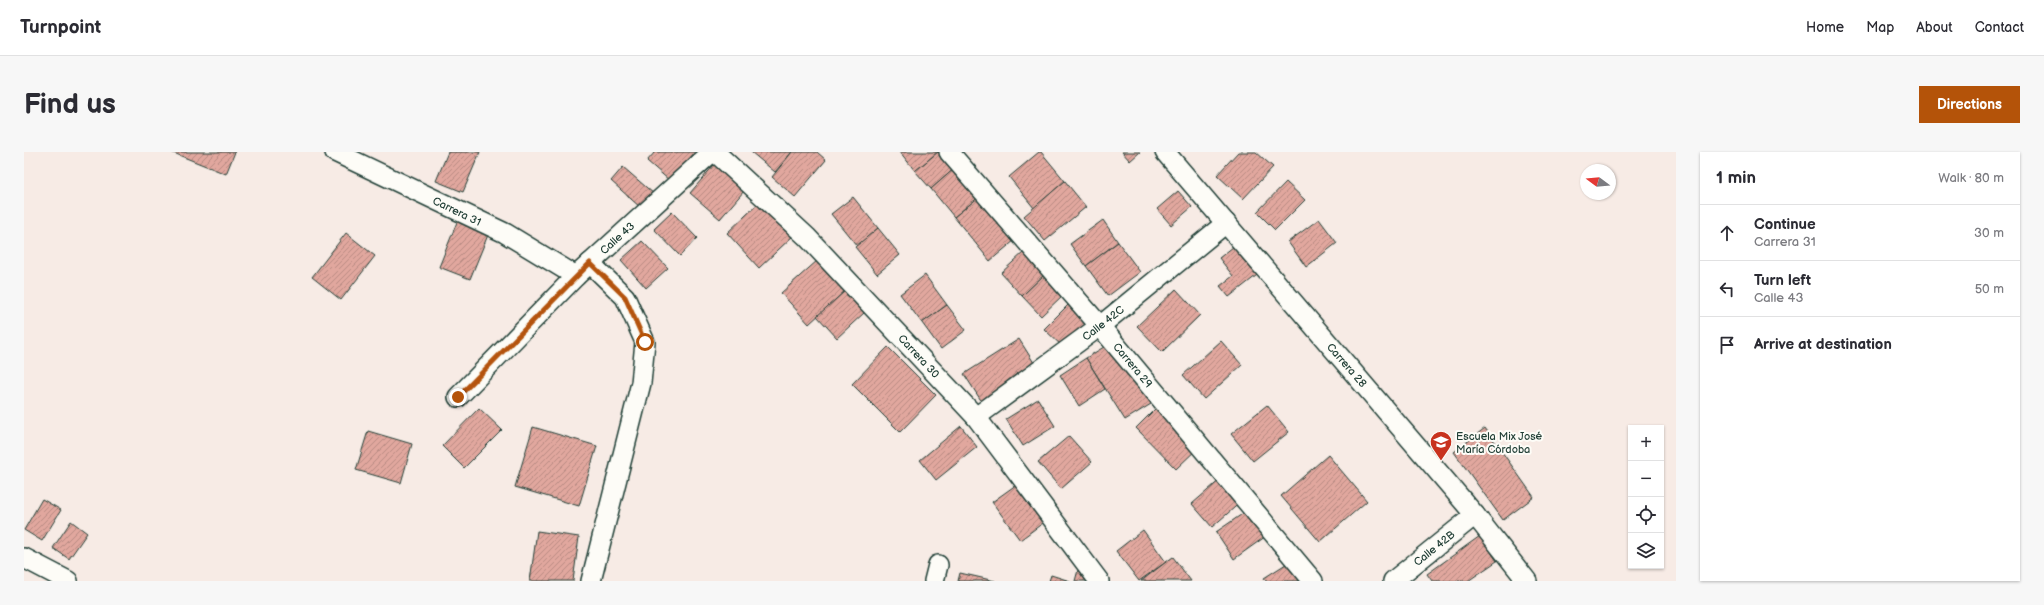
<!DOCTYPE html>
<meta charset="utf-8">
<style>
body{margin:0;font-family:"Balsamiq Sans",sans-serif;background:#f7f7f7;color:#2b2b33}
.controls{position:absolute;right:12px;bottom:12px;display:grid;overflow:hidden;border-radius:0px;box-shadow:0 1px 3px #0004}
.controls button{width:36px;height:36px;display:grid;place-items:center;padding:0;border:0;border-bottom:1px solid #e1e1e2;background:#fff;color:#2b2b33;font:20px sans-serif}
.compass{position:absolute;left:1556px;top:12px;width:36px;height:36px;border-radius:50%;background:#fff;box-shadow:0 1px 3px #0004;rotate:286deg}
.stop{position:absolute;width:12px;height:12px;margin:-9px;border:3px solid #b45309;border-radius:50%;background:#fff}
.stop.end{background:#b45309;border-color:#fff;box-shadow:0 1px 4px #0008}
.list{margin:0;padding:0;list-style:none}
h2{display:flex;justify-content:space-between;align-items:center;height:52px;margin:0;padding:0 16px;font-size:17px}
h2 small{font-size:13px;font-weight:400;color:#7c7c81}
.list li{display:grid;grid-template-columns:26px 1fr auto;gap:12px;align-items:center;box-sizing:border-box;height:56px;padding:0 16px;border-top:1px solid #e1e1e2}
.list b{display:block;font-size:15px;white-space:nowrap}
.list p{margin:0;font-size:13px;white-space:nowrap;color:#7c7c81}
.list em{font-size:13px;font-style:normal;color:#7c7c81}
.icon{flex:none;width:22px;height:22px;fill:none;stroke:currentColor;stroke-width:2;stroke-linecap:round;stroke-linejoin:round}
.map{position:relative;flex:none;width:1652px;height:429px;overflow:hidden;border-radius:0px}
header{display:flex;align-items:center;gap:24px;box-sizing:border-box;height:56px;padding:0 20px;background:#fff;border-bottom:1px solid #e1e1e2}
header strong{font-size:19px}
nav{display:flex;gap:22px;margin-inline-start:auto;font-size:14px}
.intro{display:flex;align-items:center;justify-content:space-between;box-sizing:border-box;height:96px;padding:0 24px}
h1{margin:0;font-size:28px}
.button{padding:10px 18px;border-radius:0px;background:#b45309;color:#fff;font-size:14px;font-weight:700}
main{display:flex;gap:24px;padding:0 24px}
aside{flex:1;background:#fff;border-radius:0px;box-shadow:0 1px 3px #0004}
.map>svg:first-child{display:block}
.building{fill:url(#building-hatch);stroke:#1f3d34}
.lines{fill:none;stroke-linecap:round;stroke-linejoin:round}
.minor-casing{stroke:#1f3d34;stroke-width:22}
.minor{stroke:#fdfcf7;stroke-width:19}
.route{stroke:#b45309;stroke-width:5}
.labels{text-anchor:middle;stroke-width:4;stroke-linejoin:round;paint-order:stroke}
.street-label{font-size:11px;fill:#1f3d34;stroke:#fdfcf7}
.poi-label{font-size:11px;fill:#1f3d34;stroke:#fdfcf7;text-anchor:start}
</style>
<header>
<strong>Turnpoint</strong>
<nav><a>Home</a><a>Map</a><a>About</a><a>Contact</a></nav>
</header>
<div class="intro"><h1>Find us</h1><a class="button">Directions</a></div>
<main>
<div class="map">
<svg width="1652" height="429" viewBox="0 0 1652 429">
<defs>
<pattern id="building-hatch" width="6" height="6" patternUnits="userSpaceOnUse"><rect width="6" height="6" fill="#e1a79e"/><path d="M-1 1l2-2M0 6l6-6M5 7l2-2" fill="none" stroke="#b68982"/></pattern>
</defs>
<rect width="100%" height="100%" fill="#f7ebe5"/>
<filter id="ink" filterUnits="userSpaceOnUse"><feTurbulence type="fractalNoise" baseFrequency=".025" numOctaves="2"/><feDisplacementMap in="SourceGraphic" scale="8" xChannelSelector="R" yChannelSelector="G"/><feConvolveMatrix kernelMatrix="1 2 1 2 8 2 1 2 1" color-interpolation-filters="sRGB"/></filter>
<g filter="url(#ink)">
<g class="building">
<path d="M147,0h64l-9,22z"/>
<path d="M424,0h32l-17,40 -27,-11z"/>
<path d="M631,0h40l-25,29 -23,-20z"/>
<path d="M727,0h41l-17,20z"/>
<path d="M768,0h25l9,8 -31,37 -23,-20z"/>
<path d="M876,0h38l-23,19z"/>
<path d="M914,0h4l13,16 -24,21 -16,-18z"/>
<path d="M1015,0h2l24,29 -31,27 -25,-31z"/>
<path d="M1098,0h18l-10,9z"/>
<path d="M1214,0h18l17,15 -30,32 -26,-24z"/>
<path d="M690,13l30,26 -24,28 -30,-26z"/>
<path d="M599,15l31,27 -13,14 -30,-27z"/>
<path d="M931,16l24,29 -25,20 -23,-28z"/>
<path d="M1041,29l21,26 -41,34 -21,-25z"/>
<path d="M1262,30l19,18 -30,30 -18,-18z"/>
<path d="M1154,39l14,16 -21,18 -14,-16z"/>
<path d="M829,45l25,31 -21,18 -26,-32z"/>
<path d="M955,45l36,43 -25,21 -36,-44z"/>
<path d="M738,48l32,35 -35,33 -32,-35z"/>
<path d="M648,60l25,26 -17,18 -26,-27z"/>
<path d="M435,65l31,13 -20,49 -31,-12z"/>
<path d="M1295,67l18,24 -31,24 -18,-25z"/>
<path d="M1079,68l15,22 -32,24 -16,-22z"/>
<path d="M854,76l22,27 -23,19 -22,-27z"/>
<path d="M322,81l29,23 -34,44 -29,-23z"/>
<path d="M618,89l26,27 -22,20 -25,-28z"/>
<path d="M1094,90l22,30 -32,24 -22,-30z"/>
<path d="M1214,91l23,29 -32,25 -9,-11 13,-10 -14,-18z"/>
<path d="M1000,100l21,22 -23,22 -21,-23z"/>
<path d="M794,108l27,31 -36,33 -28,-31z"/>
<path d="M1021,122l19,20 -23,22 -19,-20z"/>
<path d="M901,123l22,30 -25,18 -22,-29z"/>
<path d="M1152,137l24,26 -38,37 -25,-26z"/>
<path d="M821,139l20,21 -28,26 -20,-22z"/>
<path d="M1048,149l20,19 -28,28 -20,-19z"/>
<path d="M923,153l19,25 -25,19 -19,-26z"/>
<path d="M995,187l17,27 -54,36 -18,-28z"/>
<path d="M1197,189l21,24 -38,34 -21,-24z"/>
<path d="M1088,190l39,62 -26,16 -39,-62z"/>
<path d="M864,195l48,48 -36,37 -48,-48z"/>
<path d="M1062,206l19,31 -26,17 -19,-31z"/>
<path d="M1014,247l17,27 -32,20 -17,-27z"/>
<path d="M1135,253l41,41 -24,23 -40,-41z"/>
<path d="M1243,253l22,27 -36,29 -22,-27z"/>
<path d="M455,256l23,22 -38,38 -22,-22z"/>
<path d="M937,274l16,21 -41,33 -16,-20z"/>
<path d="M509,275l64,19 -18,60 -64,-19z"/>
<path d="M1461,276l49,69 -31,23 -49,-68z"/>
<path d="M344,279l44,13 -11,39 -45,-13z"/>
<path d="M1045,284l23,26 -31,27 -23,-27z"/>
<path d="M1304,303l39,46 -47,41 -39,-46z"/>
<path d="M1198,326l20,23 -30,26 -20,-23z"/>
<path d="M996,330l27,38 -27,20 -28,-38z"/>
<path d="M18,347l19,11 -19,31 -18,-11z"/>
<path d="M1227,356l18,26 -35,25 -18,-27z"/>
<path d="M47,369l16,12 -18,26 -16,-11z"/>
<path d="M1119,378l23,32 -27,19 -23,-30z"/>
<path d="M513,379l42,6 -6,44h-43z"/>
<path d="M1456,384l17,25 -29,20h-36l-5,-7z"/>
<path d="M1149,405l18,24h-50l25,-19z"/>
<path d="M1265,410l12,19h-35l-2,-3z"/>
<path d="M1054,418l14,11h-17z"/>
<path d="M936,421l35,8h-37z"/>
<path d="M1027,423l19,6h-21z"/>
</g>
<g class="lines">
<g class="minor-casing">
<g id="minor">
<path d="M311,0l170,81 71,43"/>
<path d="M691,0l92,85 169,180 123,164"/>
<path d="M925,0l151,174 213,255"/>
<path d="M1141,0l310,363 52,66"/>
<path d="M566,111l35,34 20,45 -4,41 -50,198"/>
<path d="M434,245l118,-121 136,-124"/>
<path d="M952,265l124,-91 126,-103"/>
<path d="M0,406l44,23"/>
<path d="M910,429l4,-16"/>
<path d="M1369,429l82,-66"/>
</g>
</g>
<use href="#minor" class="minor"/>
</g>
</g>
<g class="lines" filter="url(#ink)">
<path class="route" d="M434,245l132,-134 35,34 20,45"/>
</g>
<defs>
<g id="school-pin" transform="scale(1.15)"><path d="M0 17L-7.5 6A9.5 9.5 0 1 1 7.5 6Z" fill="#c8321e" stroke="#fdfcf7"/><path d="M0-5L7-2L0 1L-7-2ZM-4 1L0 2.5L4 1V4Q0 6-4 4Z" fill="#fff"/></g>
</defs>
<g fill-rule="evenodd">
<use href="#school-pin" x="1417" y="290"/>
</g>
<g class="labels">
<g class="street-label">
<text transform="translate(433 59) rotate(26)" y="4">Carrera 31</text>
<text transform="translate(593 86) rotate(-42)" y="4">Calle 43</text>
<text transform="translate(1079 171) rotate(-38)" y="4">Calle 42C</text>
<text transform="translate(895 204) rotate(47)" y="4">Carrera 30</text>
<text transform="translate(1109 213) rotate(50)" y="4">Carrera 29</text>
<text transform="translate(1323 213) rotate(49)" y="4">Carrera 28</text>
<text transform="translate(1410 396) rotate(-39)" y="4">Calle 42B</text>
</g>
<g class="poi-label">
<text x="1432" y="288">Escuela Mix José<tspan x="1432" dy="13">María Córdoba</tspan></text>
</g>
</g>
</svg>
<div class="controls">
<button>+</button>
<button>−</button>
<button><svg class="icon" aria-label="locate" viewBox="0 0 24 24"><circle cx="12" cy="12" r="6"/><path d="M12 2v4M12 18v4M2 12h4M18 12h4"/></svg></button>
<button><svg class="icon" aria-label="layers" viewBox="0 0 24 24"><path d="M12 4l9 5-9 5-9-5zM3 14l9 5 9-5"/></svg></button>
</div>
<svg class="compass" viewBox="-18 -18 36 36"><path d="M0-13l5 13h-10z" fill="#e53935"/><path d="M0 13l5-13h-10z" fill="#7c7c81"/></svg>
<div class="stop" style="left:621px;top:190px"></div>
<div class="stop end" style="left:434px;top:245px"></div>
</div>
<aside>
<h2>1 min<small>Walk · 80 m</small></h2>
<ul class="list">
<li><svg class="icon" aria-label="ahead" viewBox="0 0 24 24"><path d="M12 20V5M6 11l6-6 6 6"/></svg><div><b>Continue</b><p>Carrera 31</p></div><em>30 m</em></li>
<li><svg class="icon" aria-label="left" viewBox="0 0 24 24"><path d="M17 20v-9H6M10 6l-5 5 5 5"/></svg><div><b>Turn left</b><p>Calle 43</p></div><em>50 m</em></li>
<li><svg class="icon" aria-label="arrive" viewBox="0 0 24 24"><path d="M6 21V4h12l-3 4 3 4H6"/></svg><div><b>Arrive at destination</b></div></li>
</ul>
</aside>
</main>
